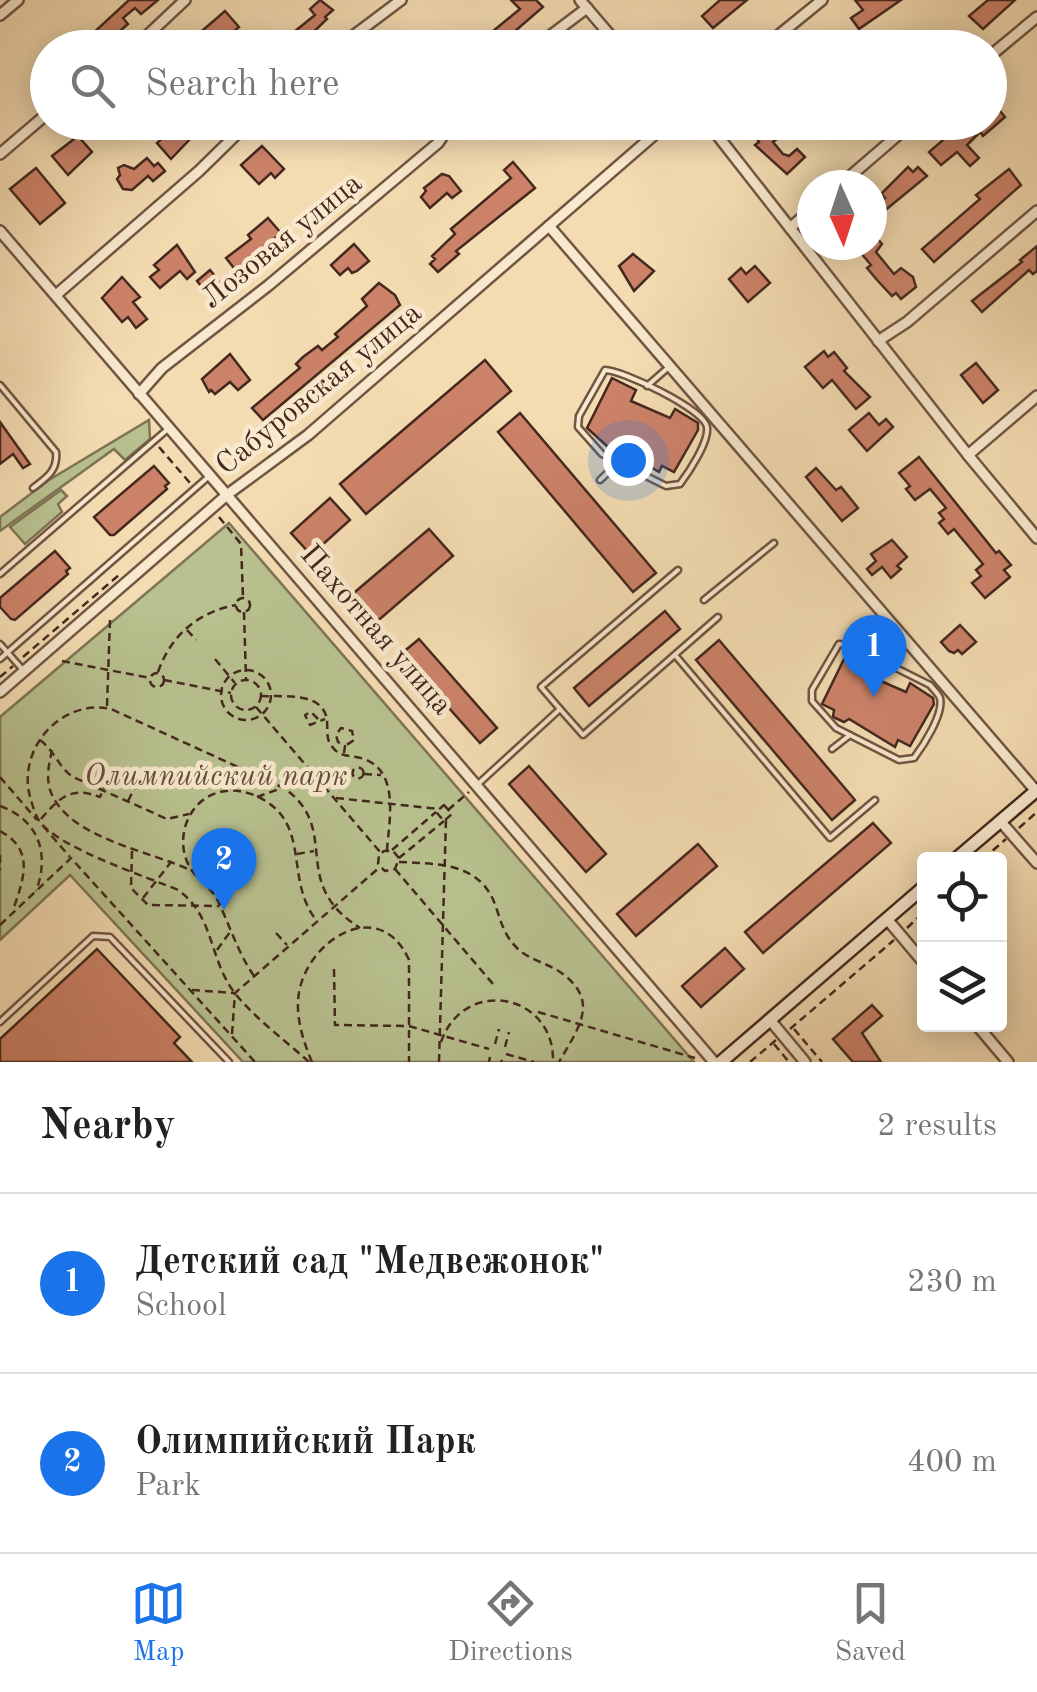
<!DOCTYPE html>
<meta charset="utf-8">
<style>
body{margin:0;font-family:"Old Standard TT",serif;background:#f6f6f6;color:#222}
.controls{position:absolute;right:30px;bottom:30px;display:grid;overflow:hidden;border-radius:10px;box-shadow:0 5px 25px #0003}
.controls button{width:90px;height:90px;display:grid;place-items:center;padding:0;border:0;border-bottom:2px solid #e0e0e0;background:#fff;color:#222;font:50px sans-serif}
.compass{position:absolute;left:797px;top:170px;width:90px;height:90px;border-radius:50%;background:#fff;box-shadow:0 5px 25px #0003;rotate:177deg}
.you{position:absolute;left:628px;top:460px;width:35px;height:35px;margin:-25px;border:8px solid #fff;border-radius:50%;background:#1a73e8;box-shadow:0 0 0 15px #1a73e833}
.badge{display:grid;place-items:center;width:65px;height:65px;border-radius:50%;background:#1a73e8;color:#fff;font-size:32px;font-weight:700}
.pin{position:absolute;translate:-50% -82px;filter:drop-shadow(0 2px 5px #0008)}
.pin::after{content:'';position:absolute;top:52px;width:35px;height:30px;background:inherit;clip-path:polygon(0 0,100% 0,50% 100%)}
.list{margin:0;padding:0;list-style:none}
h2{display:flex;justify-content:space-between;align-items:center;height:130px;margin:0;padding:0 40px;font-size:42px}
h2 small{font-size:32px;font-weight:400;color:#767676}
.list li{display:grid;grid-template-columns:65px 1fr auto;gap:30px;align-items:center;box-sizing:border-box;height:180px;padding:0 40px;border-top:2px solid #e0e0e0}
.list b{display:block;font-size:38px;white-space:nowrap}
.list p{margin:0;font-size:32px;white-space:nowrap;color:#767676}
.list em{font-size:32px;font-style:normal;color:#767676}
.icon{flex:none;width:55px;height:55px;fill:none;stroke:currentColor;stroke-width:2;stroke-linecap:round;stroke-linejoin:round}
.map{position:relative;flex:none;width:1037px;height:1062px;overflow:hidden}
.search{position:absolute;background:#fff;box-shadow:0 5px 25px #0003;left:30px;right:30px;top:30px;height:110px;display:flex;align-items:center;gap:25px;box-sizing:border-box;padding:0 35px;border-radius:55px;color:#767676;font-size:38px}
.sheet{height:490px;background:#fff}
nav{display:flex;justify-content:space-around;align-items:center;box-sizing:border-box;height:140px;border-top:2px solid #e0e0e0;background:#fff;font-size:28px;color:#767676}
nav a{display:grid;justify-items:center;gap:5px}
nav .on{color:#1a73e8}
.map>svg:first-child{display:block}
.green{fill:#b8c18f;stroke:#7e7456;stroke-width:2.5}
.building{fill:#cc8269;stroke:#44281e;stroke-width:2.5}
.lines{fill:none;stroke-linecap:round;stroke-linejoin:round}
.lane-casing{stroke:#705543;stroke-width:9}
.street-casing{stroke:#705543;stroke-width:14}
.secondary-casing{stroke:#44281e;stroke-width:16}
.path{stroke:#44281e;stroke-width:2.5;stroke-dasharray:8 5;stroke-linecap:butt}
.lane{stroke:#f8e8cd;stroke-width:4}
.street{stroke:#f8e8cd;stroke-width:9}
.secondary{stroke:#f8e8cd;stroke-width:11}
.labels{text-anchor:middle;stroke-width:9;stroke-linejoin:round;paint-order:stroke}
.street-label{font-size:30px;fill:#44281e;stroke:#f8e8cd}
.park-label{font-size:30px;font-style:italic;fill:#614e3a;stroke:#f8e8cd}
</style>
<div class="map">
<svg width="1037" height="1062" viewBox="0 0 1037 1062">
<rect width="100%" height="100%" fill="#f4dcb2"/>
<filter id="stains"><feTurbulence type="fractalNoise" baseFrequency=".002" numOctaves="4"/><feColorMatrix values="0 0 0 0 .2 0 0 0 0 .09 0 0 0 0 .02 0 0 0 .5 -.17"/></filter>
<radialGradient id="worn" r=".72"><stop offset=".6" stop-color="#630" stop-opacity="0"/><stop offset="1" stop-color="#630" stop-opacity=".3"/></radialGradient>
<g class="green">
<path d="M149,420l1,19 -25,21 -11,-11 -114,82v-14l49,-37z"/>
<path d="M61,490l6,6 -9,8 4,8 -37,32 -15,-17z"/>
<path d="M229,523l465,539h-451l-173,-187 -70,65v-223z"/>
</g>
<g class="building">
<path d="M129,0h29l-17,14 -6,-6 -12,10 5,6 -28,24h-23z"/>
<path d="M320,0l13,10 -8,7 2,2 -30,29h-23l41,-33 -5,-6z"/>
<path d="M511,0h25l7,7 -29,25 3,4 -14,12h-12l8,-8 -7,-8 28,-23z"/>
<path d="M720,0h27l-34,28 -11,-12z"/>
<path d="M855,0h46l-42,29 -8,-11 12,-8z"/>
<path d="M988,0h27l-32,29 -14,-13z"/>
<path d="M225,11l14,16 -18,15 -4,-4 -13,10 -9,-11z"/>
<path d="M990,99l15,18 -22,19 -3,-4 -13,13 12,13 -9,8 -13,-14 -16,13 -12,-13 35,-30h26z"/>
<path d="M180,122h13l-8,7 7,8 -21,22 -14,-16z"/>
<path d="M744,122h20l14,16 -5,4 10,12 6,2 8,-7 8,8 -18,17 -32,-29 4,-3z"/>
<path d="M78,136l14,16 -24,23 -16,-19z"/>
<path d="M262,146l22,23 -9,9 -4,-5 -12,11 -18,-19z"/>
<path d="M147,158l7,8 4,-3 7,8 -12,10 -5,-5 -16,14 -9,-1 -6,-10 3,-4 -2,-7 6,-3 10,4z"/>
<path d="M513,162l22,26 -79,63 3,3 -21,18 -8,-8 5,-5 -3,-3 23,-22 -4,-5 60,-51 -7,-8z"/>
<path d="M908,167l5,5 5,-5 9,9 -55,45v-12l13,-11 -4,-4z"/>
<path d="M36,168l29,35 -25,21 -30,-35z"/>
<path d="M1009,169l12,16 -87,77 -12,-13 58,-50 -4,-4z"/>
<path d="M442,174l7,2 12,15 -9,7 -5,-5 -17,15 -9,-11 5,-6 -2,-3z"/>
<path d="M268,218l13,15 -22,19 6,7 -6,6 -5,-7 -17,14 -11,-14 25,-19 -3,-4z"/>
<path d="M872,232l10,12 -6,8 18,22 7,-6 12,9 3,10 -15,12 -5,-6 -4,3 -15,-16 -10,-12 4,-3 -17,-20h18z"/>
<path d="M354,244l15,17 -12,10 -5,2 -4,-5 -8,7 -9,-10z"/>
<path d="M177,245l18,27 -8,7 -7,-8 -20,17 -10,-11 9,-7 -5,-5z"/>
<path d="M1037,246v25l-4,3 -4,-4 -47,42 -10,-11 50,-39 -2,-2z"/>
<path d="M633,254l21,17 -20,20 -15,-25z"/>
<path d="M755,266l15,17 -22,19 -19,-23 12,-11 5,6z"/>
<path d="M210,270l10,12 14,-11 7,8 -29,21 -15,-19z"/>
<path d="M122,277l18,20 -7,5 14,17 -11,9 -8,-11 -6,5 -20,-24z"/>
<path d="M379,283l16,12 5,10 -137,115 -11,-12 48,-40 -4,-4 7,-7 15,-11 4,4 16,-13 -3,-3 32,-28 -5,-7z"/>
<path d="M824,351l4,6 6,-5 13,16 -3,3 26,26 -14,12 -24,-29 -9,8 -18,-21z"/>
<path d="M230,354l20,26 -12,10 -8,-8 -15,12 -4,-4 -2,2 -7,-13z"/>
<path d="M485,360l26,31 -145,123 -26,-30z"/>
<path d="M976,363l22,27 -15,13 -22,-28z"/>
<path d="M612,378l24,12 -5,11 39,17 5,-9 23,14v7l-24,42 -12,-6 -3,6 -45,-27 -6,2 -21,-19z"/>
<path d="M520,413l136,160 -23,19 -135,-160z"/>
<path d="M869,413l10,12 7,-6 7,8 -26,24 -18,-21z"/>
<path d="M0,422l30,42 -7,4 -10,-14 -13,10z"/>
<path d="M919,457l77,96 3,-2 12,14 -7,5 6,7 -25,21 -13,-15 9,-7 -5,-6 7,-6 -29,-35 -6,5 -9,-11 5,-4 -5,-6 7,-5 -16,-19 -15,11 -9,-11 4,-3 -11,-13z"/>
<path d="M154,466l15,17 -4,3 2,3 -53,46h-4l-16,-18z"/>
<path d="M816,468l20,22 5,-3 17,21 -16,13 -36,-44z"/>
<path d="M330,498l20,22 -39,35 -20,-22z"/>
<path d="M429,529l24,27 -87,75 -24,-28z"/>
<path d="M892,540l15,17 -10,9 4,3 -10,9 -9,-11 -10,8 -5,-6 9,-8 -5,-7z"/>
<path d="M55,551l15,17 -4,3 2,3 -53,46 -4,-1 -11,-12v-9z"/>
<path d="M665,611l15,18 -91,77 -15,-18z"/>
<path d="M960,625l16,17 -14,12 -4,-4 -4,3 -5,-2 -8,-9z"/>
<path d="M419,639l78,89 -17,15 -79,-89z"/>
<path d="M719,640l136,160 -23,20 -136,-160z"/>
<path d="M847,653l25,12 -5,10 39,17 4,-9 23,15 1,6 -24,42 -12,-6 -3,7 -46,-28 -5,3 -11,-5 1,-7 -12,-6z"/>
<path d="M529,766l77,88 -20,18 -77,-88z"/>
<path d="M873,823l18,20 -128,110 -18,-21z"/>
<path d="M698,844l19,22 -81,70 -19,-22z"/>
<path d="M725,948l19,21 -43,38 -19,-21z"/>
<path d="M97,949l83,88 -6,6 18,19h-192v-23z"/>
<path d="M872,1005l10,11 -20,17 19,29h-28l-20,-23z"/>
</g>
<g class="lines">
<g class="lane-casing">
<g id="lane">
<path d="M605,370c17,0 99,39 102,57 2,15 -18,45 -27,57l-14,2 -64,-32 -24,-27 1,-11z"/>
<path d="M0,385l56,67c2,19 -10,26 -23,36"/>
<path d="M647,386l23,-20"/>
<path d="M600,480l19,-18"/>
<path d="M0,574l169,-146"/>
<path d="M704,600l70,-57"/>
<path d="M0,644l23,26"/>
<path d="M839,644l13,2 78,39c3,4 8,8 10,13 4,16 -17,48 -26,60l-15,2 -63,-32 -24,-27v-11z"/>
<path d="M675,655l155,183 45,-38"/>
<path d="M0,659l207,-181"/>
<path d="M881,660l24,-18"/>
<path d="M560,709l23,26 135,-118"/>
<path d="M832,749l18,-14"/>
<path d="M477,785l83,-76 -19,-22 137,-117"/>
<path d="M0,1022l93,-86 17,1 119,125"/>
</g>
</g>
<g class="street-casing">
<g id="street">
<path d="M580,0l41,48"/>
<path d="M0,15l18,-15"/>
<path d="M134,48l51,-48"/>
<path d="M337,48l64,-48"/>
<path d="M534,48l53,-40"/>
<path d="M763,48l59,-48"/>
<path d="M990,56l47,-39"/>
<path d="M707,122l261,333 69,83"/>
<path d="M0,154l48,-41"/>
<path d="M840,185l73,-63"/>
<path d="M549,226l487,565"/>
<path d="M790,228l22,-19"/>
<path d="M0,231l714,831"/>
<path d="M56,295l143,-124 50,-49"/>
<path d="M878,341l29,-19 130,-111"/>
<path d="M139,394l23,-26 107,-83 169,-142 14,-21"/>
<path d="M968,455l69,-59"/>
<path d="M0,692l228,-198 80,-59 361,-313"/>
<path d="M1001,822l36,41"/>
<path d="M887,919l37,44"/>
<path d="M770,1020l35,42"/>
<path d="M976,1024l32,38"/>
</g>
</g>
<g class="secondary-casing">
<g id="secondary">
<path d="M956,859l81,-69"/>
<path d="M721,1062l203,-175"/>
</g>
</g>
<g class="path">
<path d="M159,447l31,36"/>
<path d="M219,517l22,27 2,53"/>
<circle cx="243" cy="605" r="7"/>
<path d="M244,612l2,67"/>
<path d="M187,630l9,10"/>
<path d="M23,657l96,-82"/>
<path d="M215,659l20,24"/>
<path d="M62,661l88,17"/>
<circle cx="246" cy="695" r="25"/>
<path d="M158,672c13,-37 40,-60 78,-67"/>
<circle cx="157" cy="680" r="7"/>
<path d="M0,677l13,-11"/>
<circle cx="246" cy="695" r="15"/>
<path d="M164,680l67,13"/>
<path d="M261,696c22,1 63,-5 66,25 1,12 -2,19 8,29 9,8 18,5 29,9 36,13 25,62 23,91"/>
<path d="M107,706l3,-86"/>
<path d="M256,707l125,146"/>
<path d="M318,719l-7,-7 -6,3 5,10 15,-6"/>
<path d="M40,740c14,10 19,28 33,37l94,42 22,-5"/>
<path d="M52,750c-3,14 -6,26 -2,40 17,49 102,61 142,81"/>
<path d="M344,753l1,-7 -7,-4 -2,-7 5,-7 11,3 2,9 -9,6"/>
<circle cx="358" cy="773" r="5.5"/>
<path d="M364,774l17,1"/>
<path d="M0,777l37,43"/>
<path d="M257,797l25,-9"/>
<path d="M336,798l103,11"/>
<path d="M128,801l7,-14"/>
<path d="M444,805l8,9 -8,7 -8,-9z"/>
<path d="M0,806c39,14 50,48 36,85"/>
<path d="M448,810l21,-18"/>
<path d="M41,819c19,-22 30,-33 59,-22l10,-22"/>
<path d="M43,826l27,31"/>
<path d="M1019,828l18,-16"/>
<path d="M0,831c35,19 24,47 13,79"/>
<path d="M392,850l44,-38"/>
<path d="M132,851l-1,37 17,17 71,1"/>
<path d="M297,854l17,-3"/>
<path d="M0,855v15"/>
<path d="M399,858l-6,-7h-9l-5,4 -1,9 7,7 10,-2 4,-11 45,-37"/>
<path d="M983,859l23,-20"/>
<path d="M399,862c39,2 82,0 97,45 5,15 8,28 21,41 11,11 26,14 40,22 45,29 22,57 2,92"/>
<path d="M395,869l98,115"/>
<path d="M143,898l28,-36"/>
<path d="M0,925l71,-67 184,204"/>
<path d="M907,928l17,-16"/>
<path d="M276,933l11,12"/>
<path d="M217,950l13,-18"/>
<path d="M334,969l1,56 74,1 80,23"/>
<path d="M254,976c-16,-23 -24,-50 -36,-75 -6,-13 -17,-18 -25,-29 -21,-28 -7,-72 27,-80 20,-5 42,4 56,17 30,29 12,77 41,112"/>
<path d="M192,990l42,3"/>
<path d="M538,1012l157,46"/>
<path d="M790,1029l104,-89"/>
<path d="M794,1029l28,33"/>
<path d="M232,1034l3,-41 145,-126"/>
<path d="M441,1042c23,-66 114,-49 112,20"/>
<path d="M495,1044l4,-15"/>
<path d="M774,1044l15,18"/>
<path d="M505,1047l4,-15"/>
<path d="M506,1054l28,8"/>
<path d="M309,1062c-24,-22 -55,-44 -75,-70 -25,-33 -20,-77 -56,-102 -33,-14 -117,-41 -138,-68 -4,-5 -7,-15 -9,-22 -16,-49 29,-102 80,-91l173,79c59,42 3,94 76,140"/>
<path d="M312,1062c-8,-19 -15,-40 -14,-61 3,-58 81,-109 111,-41v102"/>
<path d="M439,1062l7,-243"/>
<path d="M489,1062l1,-5"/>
<path d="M501,1062l1,-2"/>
<path d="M750,1062l26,-22"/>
</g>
<use href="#lane" class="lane"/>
<use href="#street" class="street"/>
<use href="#secondary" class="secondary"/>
</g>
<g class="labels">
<g class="street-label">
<text transform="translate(281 240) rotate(-39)" y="10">Лозовая улица</text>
<text transform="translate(318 388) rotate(-39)" y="10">Сабуровская улица</text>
<text transform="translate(377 629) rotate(49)" y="10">Пахотная улица</text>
</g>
<g class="park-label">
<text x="216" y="785">Олимпийский парк</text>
</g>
</g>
<rect width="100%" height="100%" filter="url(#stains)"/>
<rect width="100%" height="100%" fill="url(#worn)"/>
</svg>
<div class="controls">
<button><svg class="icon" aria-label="locate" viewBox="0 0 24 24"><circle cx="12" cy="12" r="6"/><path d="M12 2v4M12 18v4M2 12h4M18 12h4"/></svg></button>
<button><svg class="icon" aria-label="layers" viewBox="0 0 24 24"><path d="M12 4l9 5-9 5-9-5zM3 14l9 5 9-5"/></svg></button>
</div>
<svg class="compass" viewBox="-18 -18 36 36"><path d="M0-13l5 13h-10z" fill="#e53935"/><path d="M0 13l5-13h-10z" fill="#767676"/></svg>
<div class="you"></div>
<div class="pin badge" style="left:874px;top:697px">1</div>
<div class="pin badge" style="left:224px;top:910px">2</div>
<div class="search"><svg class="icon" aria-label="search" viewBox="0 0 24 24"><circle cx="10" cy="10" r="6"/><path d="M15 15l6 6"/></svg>Search here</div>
</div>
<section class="sheet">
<h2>Nearby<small>2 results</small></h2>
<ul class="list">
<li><span class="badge">1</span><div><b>Детский сад &quot;Медвежонок&quot;</b><p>School</p></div><em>230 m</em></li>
<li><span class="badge">2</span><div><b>Олимпийский Парк</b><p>Park</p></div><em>400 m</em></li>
</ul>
</section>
<nav>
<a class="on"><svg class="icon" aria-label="map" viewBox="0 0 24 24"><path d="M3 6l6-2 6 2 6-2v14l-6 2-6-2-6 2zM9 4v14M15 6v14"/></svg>Map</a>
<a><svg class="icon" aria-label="directions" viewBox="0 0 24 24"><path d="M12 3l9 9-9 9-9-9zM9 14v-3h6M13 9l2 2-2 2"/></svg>Directions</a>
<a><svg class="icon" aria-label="saved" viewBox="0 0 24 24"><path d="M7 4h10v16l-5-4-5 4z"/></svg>Saved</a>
</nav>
